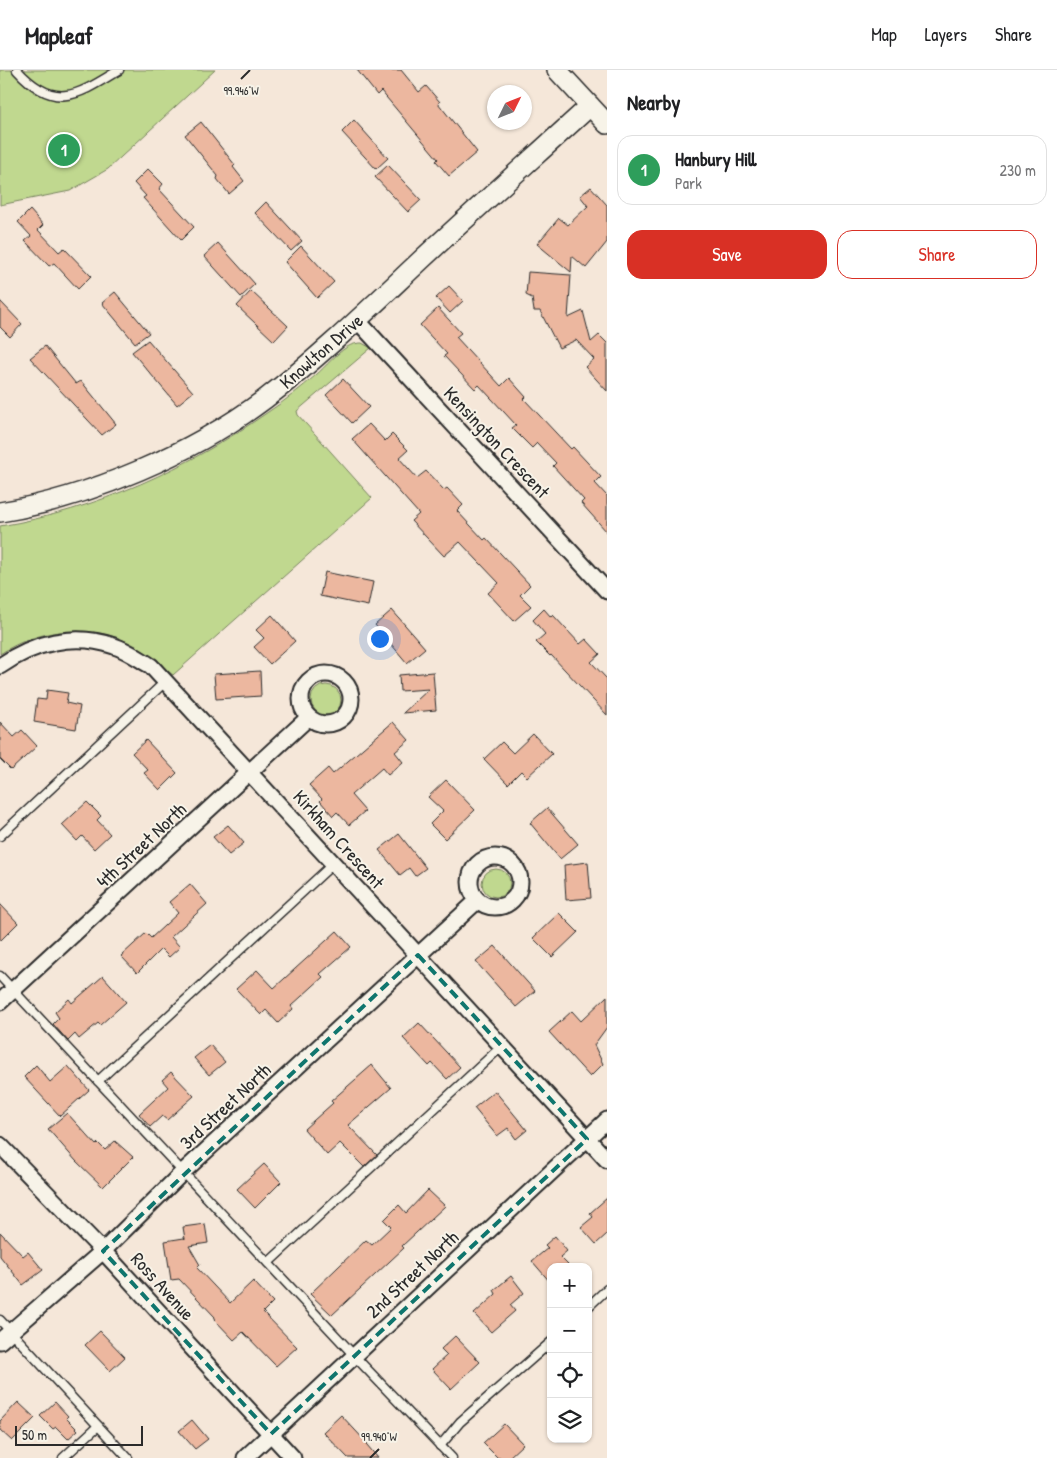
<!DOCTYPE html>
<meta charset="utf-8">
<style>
body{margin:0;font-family:"Patrick Hand",sans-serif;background:#f2f2f2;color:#202124}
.controls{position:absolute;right:15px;bottom:15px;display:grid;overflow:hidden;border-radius:10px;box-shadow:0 1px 4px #0004}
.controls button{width:45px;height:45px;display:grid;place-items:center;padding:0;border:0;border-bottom:1px solid #e0e0e0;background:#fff;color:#202124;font:25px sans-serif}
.compass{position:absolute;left:487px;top:15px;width:45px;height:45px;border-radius:50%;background:#fff;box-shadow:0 1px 4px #0004;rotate:47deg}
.scale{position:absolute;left:15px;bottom:12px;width:128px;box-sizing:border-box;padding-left:5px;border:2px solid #2b2b2b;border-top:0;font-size:14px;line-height:18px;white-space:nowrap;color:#2b2b2b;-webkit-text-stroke:4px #f7f3e8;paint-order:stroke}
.you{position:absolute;left:379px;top:568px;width:18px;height:18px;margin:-12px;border:4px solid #fff;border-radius:50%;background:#1a73e8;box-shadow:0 0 0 8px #1a73e833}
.badge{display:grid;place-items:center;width:32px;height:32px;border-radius:50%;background:#d93025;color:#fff;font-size:16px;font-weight:700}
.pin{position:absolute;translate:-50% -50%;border:2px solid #fff;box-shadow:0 1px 5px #0006}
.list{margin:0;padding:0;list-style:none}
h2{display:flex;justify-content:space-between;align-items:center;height:65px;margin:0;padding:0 20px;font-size:21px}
h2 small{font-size:16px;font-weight:400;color:#757577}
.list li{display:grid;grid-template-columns:32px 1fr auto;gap:15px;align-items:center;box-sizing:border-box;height:70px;margin:0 10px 10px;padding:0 10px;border:1px solid #e0e0e0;border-radius:15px}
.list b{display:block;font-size:19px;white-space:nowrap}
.list p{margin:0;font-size:16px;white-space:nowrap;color:#757577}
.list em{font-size:16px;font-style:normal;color:#757577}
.actions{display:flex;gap:10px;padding:15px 20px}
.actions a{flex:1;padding:11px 0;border:1px solid #d93025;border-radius:15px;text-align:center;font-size:18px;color:#d93025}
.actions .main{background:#d93025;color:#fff}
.icon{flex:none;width:28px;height:28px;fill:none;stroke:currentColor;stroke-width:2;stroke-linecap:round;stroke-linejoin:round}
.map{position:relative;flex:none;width:607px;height:1388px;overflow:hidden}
header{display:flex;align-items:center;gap:30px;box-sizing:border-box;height:70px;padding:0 25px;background:#fff;border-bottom:1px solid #e0e0e0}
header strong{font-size:24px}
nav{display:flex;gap:28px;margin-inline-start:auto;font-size:18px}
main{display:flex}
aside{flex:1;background:#fff}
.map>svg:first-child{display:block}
.green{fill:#c0d88f;stroke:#76825d}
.building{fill:#ecb79f;stroke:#2b2b2b}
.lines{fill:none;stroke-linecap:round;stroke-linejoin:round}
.service-casing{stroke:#2b2b2b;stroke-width:11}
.minor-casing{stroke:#2b2b2b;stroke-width:19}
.tertiary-casing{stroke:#2b2b2b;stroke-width:22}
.service{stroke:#f7f3e8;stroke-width:8}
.minor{stroke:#f7f3e8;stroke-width:15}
.tertiary{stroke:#f7f3e8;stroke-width:19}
.marked{fill:none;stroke:#0f766e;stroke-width:4;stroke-dasharray:10 6;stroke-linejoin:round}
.ticks{fill:none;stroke:#2b2b2b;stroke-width:2}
.labels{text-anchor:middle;stroke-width:4;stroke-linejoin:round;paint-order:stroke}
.street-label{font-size:19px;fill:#2b2b2b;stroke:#f7f3e8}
.ticks-label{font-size:12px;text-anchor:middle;fill:#2b2b2b;stroke:#f7f3e8;stroke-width:4;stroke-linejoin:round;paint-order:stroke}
</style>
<header>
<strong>Mapleaf</strong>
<nav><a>Map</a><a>Layers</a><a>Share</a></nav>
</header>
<main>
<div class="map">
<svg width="607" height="1388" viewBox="0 0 607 1388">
<rect width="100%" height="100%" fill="#f5e7d9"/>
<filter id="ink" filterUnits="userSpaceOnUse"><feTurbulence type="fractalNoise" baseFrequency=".02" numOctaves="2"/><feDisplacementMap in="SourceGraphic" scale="10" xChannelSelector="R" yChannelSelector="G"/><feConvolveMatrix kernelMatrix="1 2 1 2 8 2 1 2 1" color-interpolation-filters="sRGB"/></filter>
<g filter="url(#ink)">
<g class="green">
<path d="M0,0h215l-107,99 -38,22 -70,14z"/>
<path d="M362,273l9,5 -74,63 1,4 74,83 -199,177c-13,-9 -23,-21 -37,-29 -42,-23 -96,-19 -136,8v-128c97,-16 188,-58 268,-114 17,-11 33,-24 48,-37 10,-9 20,-21 31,-28 5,-3 10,-4 15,-4z"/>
<circle cx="326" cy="630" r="15"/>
<circle cx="496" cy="813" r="14"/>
</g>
<g class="building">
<path d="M357,0h44l18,22 7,-6 14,16 -2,1 39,49 -28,24 -13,-15 2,-2 -57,-68 -4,4z"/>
<path d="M354,50l34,38 -12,11 -34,-37z"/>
<path d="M201,52l34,43 -2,2 11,14 -15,13 -12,-15 1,-3 -33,-41z"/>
<path d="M388,95l33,35 -13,12 -33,-35z"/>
<path d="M148,99l15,15 -4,5 35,38 -13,13 -38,-42 3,-2 -12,-13z"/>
<path d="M591,117l16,18v37l-21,26 -14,-12 -1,16 -34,-28 22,-26 9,7 20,-19 -8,-10z"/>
<path d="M266,132l36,39 -11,10 -36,-38z"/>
<path d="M30,140l13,15 -5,5 21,22 5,-4 27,28 -13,13 -24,-26 -5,3 -24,-25 6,-5 -13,-14z"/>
<path d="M218,173l37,41 -14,13 -37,-41z"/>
<path d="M301,176l33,36 -17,16 -32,-36z"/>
<path d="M528,202l43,3 -3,43 15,-7 8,31 8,-7 8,8v48l-22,-24 9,-8 -18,-19 -17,8 -19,-37h-6l-2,-13 -6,-3z"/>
<path d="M449,216l14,15 -13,12 -14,-15z"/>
<path d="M251,221l37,35 -14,15 -37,-35z"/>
<path d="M115,222l34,41 -14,10 -33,-40z"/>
<path d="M0,231l22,23 -12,13 -10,-10z"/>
<path d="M438,238l23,25 -5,4 45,49 8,-8 17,19 -2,2 47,50 2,-2 28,30 -6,6 12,13v36l-26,-29 3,-3 -31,-34 3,-3 -19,-20 -5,5 -20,-20 4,-3 -37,-40 -4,4 -31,-33 3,-2 -27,-29z"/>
<path d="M148,270l45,52 -16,13 -45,-53z"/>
<path d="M45,276l31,38 5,-3 35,43 -14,11 -72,-77z"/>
<path d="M343,309l26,28 -17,16 -26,-28z"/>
<path d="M369,354l16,17 7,-7 16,16 -9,8 18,20 9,-7 18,19 3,-2 16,17 -6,6 27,29 2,-2 44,47 -10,10 11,11 -17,15 -26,-28 11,-10 -39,-41 -16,14 -33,-35 8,-7 -67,-75z"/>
<path d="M325,502l48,10 -5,24 -48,-10z"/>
<path d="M544,539l7,8 2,-2 27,29 6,-5 14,15 -9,8 16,17v36l-56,-60 -1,1 -14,-14 9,-8 -12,-14z"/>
<path d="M392,540l33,38 -18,15 -32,-38z"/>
<path d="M272,545l23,26 -25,23 -16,-17 10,-9 -8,-8z"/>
<path d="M260,601l1,25 -45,3 -2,-25z"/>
<path d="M433,602l3,38 -33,3 26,-24 -29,2 -1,-16z"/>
<path d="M47,620l21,3 -2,10 14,3 -4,23 -42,-7 3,-23 9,1z"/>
<path d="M0,652l14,15 8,-7 15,16 -26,24 -11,-11z"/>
<path d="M393,652l16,18 -14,12 8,10 -15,13 -6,-7 -31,27 14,16 -16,14 -12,-13 -4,4 -13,-15 2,-2 -13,-14 19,-17 5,6z"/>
<path d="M533,664l19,20 -25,23 -6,-6 -13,13 -24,-25 18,-17 11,11z"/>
<path d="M146,670l31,33 -17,17 -16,-17 4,-3 -16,-17z"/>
<path d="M446,710l29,30 -30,29 -15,-15 13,-13 -15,-14z"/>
<path d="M87,732l14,14 -4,4 13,14 -16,15 -12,-13 -5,5 -15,-16z"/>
<path d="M547,738l31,36 -18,15 -30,-36z"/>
<path d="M228,755l16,18 -15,12 -16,-18z"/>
<path d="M399,764l27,34 -11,8 -6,-8 -9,7 -21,-25z"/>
<path d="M588,792l3,36 -25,2 -2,-35z"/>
<path d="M190,814l17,20 -36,33 9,10 -11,10 -8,-8 -24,24 -16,-17 25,-23 5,5 27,-25 -9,-11z"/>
<path d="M0,834l18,19 -18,18z"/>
<path d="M559,843l19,19 -26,25 -19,-19z"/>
<path d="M337,861l14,16 -31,27 3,3 -32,29 2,3 -15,14 -12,-13 -5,5 -25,-26 21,-19 17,18z"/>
<path d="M495,876l40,45 -19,16 -40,-45z"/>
<path d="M103,906l23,26 -26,23 -2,-2 -19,16 -4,-5 -7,7 -15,-17 6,-6 -4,-6 14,-13 3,4z"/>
<path d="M607,926v31l-13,18 9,19 -13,13 -41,-45 23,-21 9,10z"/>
<path d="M419,953l41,44 -13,12 -15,-16 -3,3 -26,-28z"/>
<path d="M210,975l15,17 -16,13 -15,-17z"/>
<path d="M36,995l14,17 18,-16 21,24 -29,26 -36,-39z"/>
<path d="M372,995l19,23 -43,37 29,30 -13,12 -24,-24 -13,12 -23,-26 29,-26 -2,-2z"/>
<path d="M171,1002l23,24 -27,24 -5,-4 -12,11 -11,-13 29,-27 -6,-7z"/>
<path d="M495,1021l32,39 -11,9 -8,-11 -11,8 -23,-28z"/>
<path d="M67,1043l29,32 2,-2 7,7 10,-9 18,16 -30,30 -27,-26 -28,-32z"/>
<path d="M264,1094l17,18 -26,26 -18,-19z"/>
<path d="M428,1120l17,16 -43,40 2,2 -72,67 -22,-21 56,-54 6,5 19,-18 -7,-7 15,-15 7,8z"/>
<path d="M607,1128v36l-11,10 -15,-17 12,-10 -3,-4z"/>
<path d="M205,1154l3,19 -19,3 11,19 -3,3 33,35 23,-22 20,21 -10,10 34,35 -21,19 -33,-34 -9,8 -20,-21 1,-2 -36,-38 -8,1 -6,-39 19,-3 1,1 -2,-12z"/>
<path d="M0,1162l23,24 5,-4 15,18 -20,15 -23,-29z"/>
<path d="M555,1166l12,15 -7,6 10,10h-19v16l-19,-22 16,-13 -3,-3z"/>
<path d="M511,1206l13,17 -14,12 5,6 -24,21 -17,-18 22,-20 -2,-4z"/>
<path d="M100,1261l25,26 -15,14 -25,-26z"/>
<path d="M455,1266l25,26 -29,27 -19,-20 15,-14 -6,-6z"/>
<path d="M18,1332l17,16 -23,23 -12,-11v-9z"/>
<path d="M55,1332l13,14 -2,2 12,12 -10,9 -12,-12 -3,2 -13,-13z"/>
<path d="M341,1345l27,29 -1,1 11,13h-30l-25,-26z"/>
<path d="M192,1350l16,19 -13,10 -16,-18z"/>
<path d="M504,1354l19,20 -15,14h-10l-15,-15z"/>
</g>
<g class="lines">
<g class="service-casing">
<g id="service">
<path d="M17,0c38,42 61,25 102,0"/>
<path d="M0,766l166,-155"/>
<path d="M0,906l364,390 88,92"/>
<path d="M98,1011l236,-218"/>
<path d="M268,1193l234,-217"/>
<path d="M588,1237l19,-18"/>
<path d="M0,1250l128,138"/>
<path d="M440,1376l20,-24 91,-80"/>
<path d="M63,1388l35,-32"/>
</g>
</g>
<g class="minor-casing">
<g id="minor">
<path d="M357,250l250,271"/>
<path d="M0,596c33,-23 74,-34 114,-20 13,4 25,13 37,20l456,494"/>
<circle cx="326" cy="629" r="25"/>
<circle cx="495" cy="812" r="25"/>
<path d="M0,932l308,-284"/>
<path d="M0,1075l103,106 190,207"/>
<path d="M0,1271l103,-90 80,-79 294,-271"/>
<path d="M245,1388l362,-338"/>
</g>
</g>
<g class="tertiary-casing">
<g id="tertiary">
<path d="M557,0l50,54"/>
<path d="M0,442c89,-14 193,-59 265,-113 55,-42 105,-91 155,-138 56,-52 113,-103 170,-155"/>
</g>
</g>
<use href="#service" class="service"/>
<use href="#minor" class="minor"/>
<use href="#tertiary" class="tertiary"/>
</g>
</g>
<path class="marked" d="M418,885l169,184 -316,295 -168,-183z"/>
<path class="ticks" d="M241,9l9,-9M370,1388l9,-9"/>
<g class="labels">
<g class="street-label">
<text transform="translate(321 281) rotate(-41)" y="7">Knowlton Drive</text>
<text transform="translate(497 372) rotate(47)" y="7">Kensington Crescent</text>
<text transform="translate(339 769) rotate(48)" y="7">Kirkham Crescent</text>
<text transform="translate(141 775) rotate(-43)" y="7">4th Street North</text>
<text transform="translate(225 1036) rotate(-43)" y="7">3rd Street North</text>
<text transform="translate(412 1204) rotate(-43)" y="7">2nd Street North</text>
<text transform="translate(163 1216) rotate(48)" y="7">Ross Avenue</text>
</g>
</g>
<g class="ticks-label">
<text x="241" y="25">99.946°W</text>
<text x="379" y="1371">99.940°W</text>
</g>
</svg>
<div class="controls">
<button>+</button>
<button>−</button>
<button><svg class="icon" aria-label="locate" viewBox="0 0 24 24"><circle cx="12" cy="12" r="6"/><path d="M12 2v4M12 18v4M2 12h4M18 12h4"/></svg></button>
<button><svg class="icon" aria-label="layers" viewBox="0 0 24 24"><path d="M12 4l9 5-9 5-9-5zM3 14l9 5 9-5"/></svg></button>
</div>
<svg class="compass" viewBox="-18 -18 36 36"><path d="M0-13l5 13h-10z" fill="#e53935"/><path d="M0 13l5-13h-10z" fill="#757577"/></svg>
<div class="scale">50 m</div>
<div class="you"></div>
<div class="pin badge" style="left:64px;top:80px;background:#2e9e5b">1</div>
</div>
<aside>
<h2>Nearby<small></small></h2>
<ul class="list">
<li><span class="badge" style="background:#2e9e5b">1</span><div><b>Hanbury Hill</b><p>Park</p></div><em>230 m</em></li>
</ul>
<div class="actions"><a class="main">Save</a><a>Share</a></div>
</aside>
</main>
